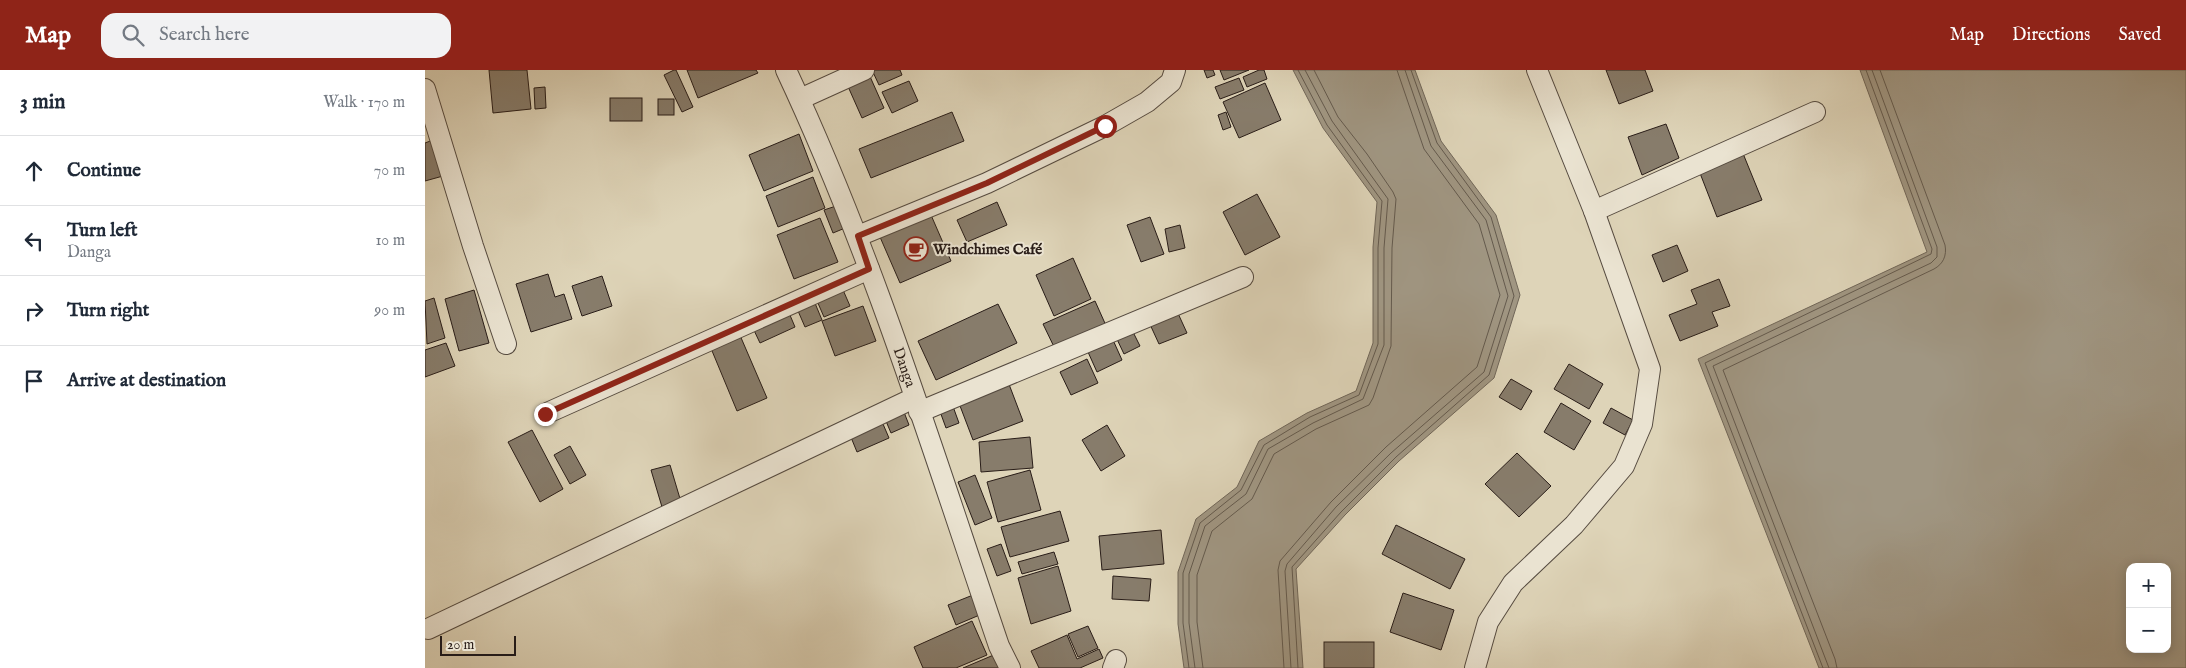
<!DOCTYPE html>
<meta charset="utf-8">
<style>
body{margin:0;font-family:"IM FELL English",serif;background:#f2f2f3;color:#1f2937}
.controls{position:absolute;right:15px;bottom:15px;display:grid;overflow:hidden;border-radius:10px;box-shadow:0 2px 12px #0003}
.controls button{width:45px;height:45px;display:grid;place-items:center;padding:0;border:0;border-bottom:1px solid #e0e1e3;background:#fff;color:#1f2937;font:25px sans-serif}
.scale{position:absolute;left:15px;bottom:12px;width:76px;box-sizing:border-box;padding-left:5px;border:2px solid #291d18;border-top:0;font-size:14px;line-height:18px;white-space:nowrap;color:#291d18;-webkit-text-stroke:4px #eae3d1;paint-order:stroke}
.stop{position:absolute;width:15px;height:15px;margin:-11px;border:4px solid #8f2418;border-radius:50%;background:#fff}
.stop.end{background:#8f2418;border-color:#fff;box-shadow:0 1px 5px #0008}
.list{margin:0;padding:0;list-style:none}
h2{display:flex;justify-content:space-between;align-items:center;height:65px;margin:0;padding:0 20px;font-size:21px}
h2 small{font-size:16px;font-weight:400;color:#747a83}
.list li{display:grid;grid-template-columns:32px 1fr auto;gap:15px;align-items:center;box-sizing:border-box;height:70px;padding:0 20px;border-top:1px solid #e0e1e3}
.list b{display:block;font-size:19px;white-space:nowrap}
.list p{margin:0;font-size:16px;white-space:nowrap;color:#747a83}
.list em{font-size:16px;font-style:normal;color:#747a83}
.icon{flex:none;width:28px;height:28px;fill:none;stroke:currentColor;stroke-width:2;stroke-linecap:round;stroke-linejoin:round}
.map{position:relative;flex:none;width:1761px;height:598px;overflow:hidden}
header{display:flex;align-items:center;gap:30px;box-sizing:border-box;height:70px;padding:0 25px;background:#8f2418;color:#fff}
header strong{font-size:24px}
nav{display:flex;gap:28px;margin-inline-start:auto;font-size:18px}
.search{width:350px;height:45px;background:#f2f2f3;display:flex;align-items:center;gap:12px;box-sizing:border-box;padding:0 18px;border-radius:15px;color:#747a83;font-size:19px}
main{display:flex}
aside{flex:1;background:#fff}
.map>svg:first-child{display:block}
.water{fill:#a09682;stroke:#706658;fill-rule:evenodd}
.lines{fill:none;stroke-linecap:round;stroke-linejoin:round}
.shore{stroke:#645a4d;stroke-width:1}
.building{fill:#877c6b;stroke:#291d18}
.street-casing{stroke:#564b40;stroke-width:22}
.street{stroke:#eae3d1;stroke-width:20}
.route{stroke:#8f2418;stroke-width:6}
.labels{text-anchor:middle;stroke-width:4;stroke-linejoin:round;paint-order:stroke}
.poi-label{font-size:15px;font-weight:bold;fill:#291d18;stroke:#eae3d1;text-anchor:start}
.street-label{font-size:15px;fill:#291d18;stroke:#eae3d1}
</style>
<header>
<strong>Map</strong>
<div class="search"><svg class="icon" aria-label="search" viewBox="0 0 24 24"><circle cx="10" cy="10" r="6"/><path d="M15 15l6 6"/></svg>Search here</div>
<nav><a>Map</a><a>Directions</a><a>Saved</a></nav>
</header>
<main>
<aside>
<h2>3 min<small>Walk · 170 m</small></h2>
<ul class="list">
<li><svg class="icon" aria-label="ahead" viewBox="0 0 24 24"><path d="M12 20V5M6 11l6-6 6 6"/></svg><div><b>Continue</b></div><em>70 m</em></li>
<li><svg class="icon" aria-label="left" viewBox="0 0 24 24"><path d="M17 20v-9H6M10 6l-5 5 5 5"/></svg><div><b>Turn left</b><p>Danga</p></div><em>10 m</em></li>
<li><svg class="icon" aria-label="right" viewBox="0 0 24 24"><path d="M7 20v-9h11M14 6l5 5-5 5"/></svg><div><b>Turn right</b></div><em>90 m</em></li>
<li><svg class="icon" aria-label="arrive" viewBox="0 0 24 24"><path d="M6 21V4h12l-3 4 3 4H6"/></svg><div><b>Arrive at destination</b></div></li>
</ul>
</aside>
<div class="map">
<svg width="1761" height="598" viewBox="0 0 1761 598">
<rect width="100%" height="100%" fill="#ded4b8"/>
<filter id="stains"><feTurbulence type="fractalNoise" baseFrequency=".004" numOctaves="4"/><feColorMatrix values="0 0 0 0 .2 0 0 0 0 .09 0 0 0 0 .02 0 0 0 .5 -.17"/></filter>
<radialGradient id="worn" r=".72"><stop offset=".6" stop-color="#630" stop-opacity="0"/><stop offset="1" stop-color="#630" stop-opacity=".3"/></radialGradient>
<g class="water">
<path d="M868,0h122l26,71 55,74 24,80 -26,83 -95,83 -54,54 -49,54 7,99h-119l-6,-44v-52l18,-53 41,-32 22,-46 48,-28 49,-22 17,-48v-96l4,-45 -54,-74z"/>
<path d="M1435,0h326v598h-367l-121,-309 229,-107zM1705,497h37v82h-37z"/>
</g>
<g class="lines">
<g class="shore">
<path d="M764,598l-6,-45v-50l17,-50 41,-33 23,-45 46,-28 49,-22 19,-51v-96l4,-47 -55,-76 -29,-55"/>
<path d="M770,598l-6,-45v-49l16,-48 41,-32 22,-45 45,-26 50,-24 21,-54v-97l4,-49 -56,-78 -27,-51"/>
<path d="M778,598l-6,-46v-47l15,-44 40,-32 22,-45 42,-25 53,-24 4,-7 18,-52 1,-98 4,-49 -3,-7 -26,-38 -29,-37 -24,-47"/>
<path d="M859,598l-6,-98 2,-9 51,-59 55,-55 91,-80 23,-72 -21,-71 -55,-75 -27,-79"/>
<path d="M866,598l-6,-97 2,-7 49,-57 55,-54 93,-81 24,-76 -22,-76 -55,-74 -26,-76"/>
<path d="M873,598l-6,-101 49,-55 55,-55 93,-82 25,-79 -23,-79 -54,-74 -26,-73"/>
<path d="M1398,598l-118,-305 226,-109 1,-5 -66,-179"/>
<path d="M1404,598l-116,-302 218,-103 6,-6v-10l-65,-177"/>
<path d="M1412,598l-2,-9 -112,-289 211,-101c9,-5 13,-13 11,-24l-65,-175"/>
</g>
</g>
<g class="building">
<path d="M64,0h38l4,39 -38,4z"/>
<path d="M249,0h2l17,37 -11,5 -18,-37z"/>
<path d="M262,0h69l2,3 -60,25z"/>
<path d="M447,0h28l2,5 -23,10z"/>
<path d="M779,0h9l2,5 -8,3z"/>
<path d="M795,0h29l-25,10z"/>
<path d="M834,0h5l3,9 -20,8 -4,-10z"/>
<path d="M1181,0h39l8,21 -34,13z"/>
<path d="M443,2l16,36 -22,10 -16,-36z"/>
<path d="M814,8l5,12 -24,9 -5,-12z"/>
<path d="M484,11l9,20 -26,12 -10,-21z"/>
<path d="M840,13l16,37 -42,18 -16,-36z"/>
<path d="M120,17l1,21 -11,1 -1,-21z"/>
<rect x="185" y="28" width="32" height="23"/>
<rect x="233" y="29" width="16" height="16"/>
<path d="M527,42l12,29 -93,37 -12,-29z"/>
<path d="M801,42l5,15 -8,3 -5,-15z"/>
<path d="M1241,54l13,34 -37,17 -14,-38z"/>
<path d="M374,64l14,37 -49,20 -15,-36z"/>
<path d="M8,70l10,36 -18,5v-38z"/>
<path d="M1317,81l20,49 -45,17 -19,-49z"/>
<path d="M388,107l12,31 -47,19 -12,-31z"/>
<path d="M832,124l23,43 -35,18 -22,-43z"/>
<path d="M572,132l10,23 -40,17 -10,-22z"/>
<path d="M417,134l8,22 -17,7 -9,-23z"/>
<path d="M506,145l20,46 -51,22 -20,-46z"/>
<path d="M725,147l14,37 -23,8 -14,-37z"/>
<path d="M395,148l18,44 -44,17 -17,-44z"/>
<path d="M755,155l5,23 -16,4 -4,-23z"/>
<path d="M1252,175l11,26 -25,11 -11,-27z"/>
<path d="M648,188l18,41 -37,17 -18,-41z"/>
<path d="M123,204l7,23 9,-3 8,25 -41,13 -15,-48z"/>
<path d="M177,206l10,30 -30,10 -10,-30z"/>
<path d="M1294,209l11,27 -18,6 6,14 -38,15 -11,-26 28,-11 -6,-14z"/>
<path d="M415,213l10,23 -26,11 -10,-23z"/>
<path d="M49,220l15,53 -30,8 -14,-52z"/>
<path d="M387,226l10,24 -17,7 -10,-23z"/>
<path d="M9,228l11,40 -18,6 -2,-43z"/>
<path d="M670,231l13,29 -51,23 -14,-29z"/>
<path d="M573,234l19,39 -81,37 -18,-39z"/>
<path d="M438,236l13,35 -41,15 -13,-35z"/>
<path d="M362,238l8,19 -35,16 -9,-19z"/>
<path d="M751,239l11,24 -28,11 -11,-24z"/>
<path d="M706,258l9,18 -16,8 -9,-19z"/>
<path d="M314,263l28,65 -30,13 -27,-65z"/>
<path d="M688,270l9,20 -25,12 -9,-20z"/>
<path d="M21,273l9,23 -30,11v-27z"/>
<path d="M662,289l11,24 -27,12 -11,-23z"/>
<path d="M1144,294l34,20 -14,25 -35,-20z"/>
<path d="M582,309l16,42 -50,19 -16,-42z"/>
<path d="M1086,309l21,12 -11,19 -22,-13z"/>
<path d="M526,331l8,22 -13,5 -8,-22z"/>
<path d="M1136,333l30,18 -17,29 -30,-18z"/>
<path d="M477,337l7,18 -18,8 -8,-19z"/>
<path d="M1186,338l22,12 -8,15 -22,-12z"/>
<path d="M455,347l9,21 -32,14 -9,-22z"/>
<path d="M682,355l18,31 -24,15 -19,-31z"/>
<path d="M107,360l31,59 -23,13 -32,-60z"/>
<path d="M605,367l3,31 -52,4 -2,-30z"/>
<path d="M145,376l16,29 -16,9 -16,-29z"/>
<path d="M1092,383l34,33 -32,31 -34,-33z"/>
<path d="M245,395l11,37 -19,5 -11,-37z"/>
<path d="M605,400l11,40 -43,12 -11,-40z"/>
<path d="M550,405l17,43 -17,7 -17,-43z"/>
<path d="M635,441l9,30 -59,16 -9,-30z"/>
<path d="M971,455l69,34 -15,30 -68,-35z"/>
<path d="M736,460l3,34 -62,6 -3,-34z"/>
<path d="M576,474l10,27 -14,5 -10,-27z"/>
<path d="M629,482l4,12 -36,10 -4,-12z"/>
<path d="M633,496l13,45 -40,13 -13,-46z"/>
<path d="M688,506l38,3 -2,22 -37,-2z"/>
<path d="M978,523l51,17 -13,40 -51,-18z"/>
<path d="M548,525l9,19 -26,11 -8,-20z"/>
<path d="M547,551l15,34 -31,13h-33l-9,-21z"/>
<path d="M663,556l10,22 -20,9 -10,-23z"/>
<path d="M642,565l10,24 22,-10 4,9 -23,10h-41l-8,-17z"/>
<rect x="899" y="572" width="50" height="26"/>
<path d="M571,584l6,14h-39z"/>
</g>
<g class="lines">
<g class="street-casing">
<g id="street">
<path id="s1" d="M361,0c87,185 147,382 213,576l11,22"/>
<path d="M0,19l48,157 33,98"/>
<path d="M375,29l64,-29"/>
<path d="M1169,141l221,-99"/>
<path d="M433,166l129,-53 118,-57 42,-24 24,-20 4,-12"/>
<path d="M494,342l324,-135"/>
<path d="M120,344l324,-145"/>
<path d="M3,559l486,-231"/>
<path d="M688,598l3,-8"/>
<path d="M1050,598l13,-46 25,-39 61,-58 50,-59 18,-42 8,-55 -56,-158 -57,-141"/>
</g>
</g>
<use href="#street" class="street"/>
</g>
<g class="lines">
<path class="route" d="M120,344l324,-145 -11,-33 129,-53 118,-57"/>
</g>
<defs>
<g id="cafe-ring" transform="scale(1.25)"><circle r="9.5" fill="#eae3d1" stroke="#8f2418" stroke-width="1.5"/><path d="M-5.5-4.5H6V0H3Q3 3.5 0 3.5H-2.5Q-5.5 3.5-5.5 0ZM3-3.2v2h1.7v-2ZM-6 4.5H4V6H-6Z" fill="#8f2418"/></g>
</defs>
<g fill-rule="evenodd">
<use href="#cafe-ring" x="491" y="179"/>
</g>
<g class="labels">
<g class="poi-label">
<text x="508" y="184">Windchimes Café</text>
</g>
<g class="street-label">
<text dy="5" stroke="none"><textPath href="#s1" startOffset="320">Danga</textPath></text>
</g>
</g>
<rect width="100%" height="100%" filter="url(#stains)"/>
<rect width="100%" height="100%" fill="url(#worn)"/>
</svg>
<div class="controls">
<button>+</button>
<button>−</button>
</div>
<div class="scale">20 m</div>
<div class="stop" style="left:680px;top:56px"></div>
<div class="stop end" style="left:120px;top:344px"></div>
</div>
</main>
